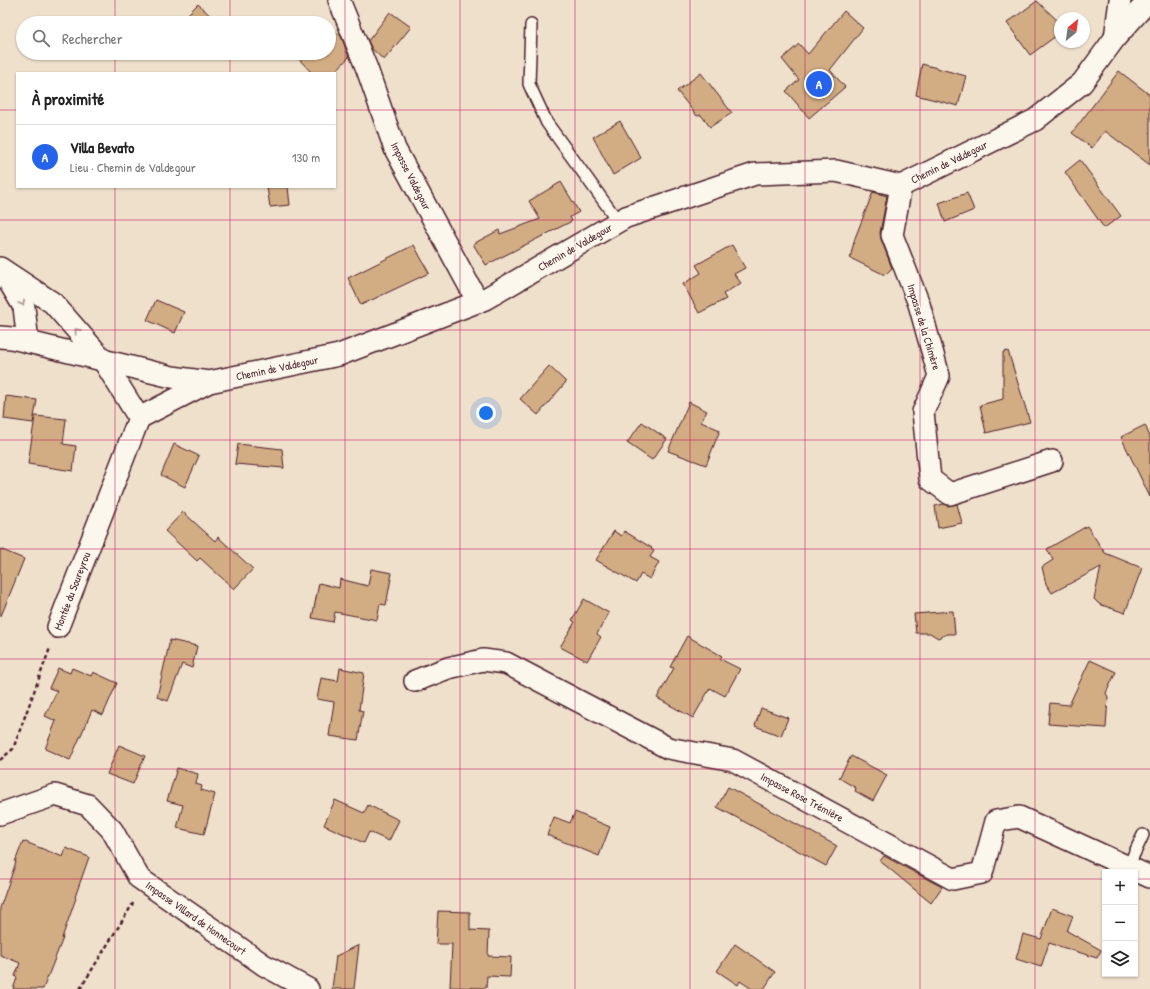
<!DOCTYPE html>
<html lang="fr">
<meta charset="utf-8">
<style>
body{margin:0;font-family:"Patrick Hand",sans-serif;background:#f2f2f2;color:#222}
.controls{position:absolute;right:12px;bottom:12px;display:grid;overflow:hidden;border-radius:0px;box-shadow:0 1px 3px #0004}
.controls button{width:36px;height:36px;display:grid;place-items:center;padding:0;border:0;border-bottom:1px solid #e0e0e0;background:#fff;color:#222;font:20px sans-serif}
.compass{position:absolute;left:1054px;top:12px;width:36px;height:36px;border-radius:50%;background:#fff;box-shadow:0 1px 3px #0004;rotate:29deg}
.you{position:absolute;left:486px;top:413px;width:14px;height:14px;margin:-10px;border:3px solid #fff;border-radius:50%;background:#1a73e8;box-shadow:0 0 0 6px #1a73e833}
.badge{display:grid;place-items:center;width:26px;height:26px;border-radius:50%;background:#2563eb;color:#fff;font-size:13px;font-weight:700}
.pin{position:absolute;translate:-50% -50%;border:2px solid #fff;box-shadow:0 1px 4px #0006}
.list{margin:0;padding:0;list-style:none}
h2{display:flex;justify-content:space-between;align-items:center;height:52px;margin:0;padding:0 16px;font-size:17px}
h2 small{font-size:13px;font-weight:400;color:#767676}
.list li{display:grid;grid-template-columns:26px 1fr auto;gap:12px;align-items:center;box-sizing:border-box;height:64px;padding:0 16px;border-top:1px solid #e0e0e0}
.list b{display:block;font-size:15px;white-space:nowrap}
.list p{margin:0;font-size:13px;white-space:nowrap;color:#767676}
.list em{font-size:13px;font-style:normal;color:#767676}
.icon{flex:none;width:22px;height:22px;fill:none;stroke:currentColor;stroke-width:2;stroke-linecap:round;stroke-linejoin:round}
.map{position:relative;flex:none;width:1150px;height:989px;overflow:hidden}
.search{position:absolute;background:#fff;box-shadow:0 1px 3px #0004;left:16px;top:16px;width:320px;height:44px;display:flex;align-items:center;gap:10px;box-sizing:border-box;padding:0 14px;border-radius:22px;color:#767676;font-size:15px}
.panel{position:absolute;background:#fff;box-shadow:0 1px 3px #0004;left:16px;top:72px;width:320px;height:116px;border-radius:0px}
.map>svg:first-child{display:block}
.building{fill:#d2ac83;stroke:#4a1f2b}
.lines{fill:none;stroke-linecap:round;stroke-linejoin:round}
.lane-casing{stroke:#4a1f2b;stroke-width:14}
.street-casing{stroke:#4a1f2b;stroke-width:24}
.path{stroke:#4a1f2b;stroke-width:2.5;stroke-dasharray:4 3;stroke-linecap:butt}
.lane{stroke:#fbf7ec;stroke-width:11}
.street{stroke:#fbf7ec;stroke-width:21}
.oneway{stroke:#ab9695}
.grid{fill:none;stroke:#c2185b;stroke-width:1;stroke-opacity:0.55}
.labels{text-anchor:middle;stroke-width:3;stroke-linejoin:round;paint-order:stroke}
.street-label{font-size:11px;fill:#4a1f2b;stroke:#fbf7ec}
</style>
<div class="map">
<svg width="1150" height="989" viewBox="0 0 1150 989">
<rect width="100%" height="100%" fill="#efe0cc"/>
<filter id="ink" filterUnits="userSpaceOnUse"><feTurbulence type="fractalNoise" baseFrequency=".025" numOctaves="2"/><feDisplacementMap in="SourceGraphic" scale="8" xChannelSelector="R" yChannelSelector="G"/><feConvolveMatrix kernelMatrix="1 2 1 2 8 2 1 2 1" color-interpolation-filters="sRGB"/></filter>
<g filter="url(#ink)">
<g class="building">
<path d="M1037,1l23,22v10l-30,22 -23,-32z"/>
<path d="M198,4l20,19h-39z"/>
<path d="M844,11l19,17 -33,42 15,17 -36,31 -23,-27 13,-11 -17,-21 17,-15 9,10z"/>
<path d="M390,12l21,15 -27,33 -12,-11 -4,-8z"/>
<path d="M329,26l12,10 8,21 -15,16h-22l-19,-20h36z"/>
<path d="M922,64l44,12 -8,30 -42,-11z"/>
<path d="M1119,71l31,24v70l-45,-34 -13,17 -20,-15z"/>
<path d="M701,73l31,40 -22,14 -9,-12 -4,1 -20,-25z"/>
<path d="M620,121l21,37 -28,17 -20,-38z"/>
<path d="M1080,160l41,56 -17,12 -39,-56z"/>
<path d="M561,182l18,30 -9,5 2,4 -86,44 -13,-21 26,-14 1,4 40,-15 -11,-18z"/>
<path d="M267,187h21l2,18 -20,2z"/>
<path d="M873,192l14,4 -7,37 1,6 11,29 -7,7 -35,-17 5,-20z"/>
<path d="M967,193l7,17 -29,12 -6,-19z"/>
<path d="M414,245l15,28 -68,32 -13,-27z"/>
<path d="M732,245l13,23 -11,6 7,9 -18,11 3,5 -27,14 -16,-29 18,-11 -5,-8z"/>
<path d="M156,300l28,12 -9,21 -28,-13z"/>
<path d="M1008,351l22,71 -44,11 -6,-28 23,-6v-47z"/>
<path d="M549,366l17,16 -28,33 -18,-16z"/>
<path d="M6,396l31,4 -4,23 -29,-4z"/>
<path d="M689,402l18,9 -6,11 19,8 -14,35 -38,-14z"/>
<path d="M35,416l31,3 -3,25 13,2 -3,25 -45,-7z"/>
<path d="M642,422l25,17 -15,21 -25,-17z"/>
<path d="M1145,425l5,12v60l-29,-60z"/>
<path d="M174,444l25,12 -14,31 -24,-12z"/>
<path d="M238,444l44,5 2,19 -49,-4z"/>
<path d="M944,504l4,2 9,-2 5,19 -24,5 -3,-22z"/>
<path d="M183,512l32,29 3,-4 35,32 -19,20 -34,-31 -3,3 -32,-30z"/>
<path d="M1087,526l18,27 37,15 -17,45 -26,-9 -5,-5 7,-32 -49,26 -6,-9 -4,-17 11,-7 -6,-11z"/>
<path d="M614,531l7,5 3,-5 28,17 -1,1 3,2 -4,6 9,5 -9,17 -9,-5 -5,9 -40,-23z"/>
<path d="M0,549l24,10 -23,57h-1z"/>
<path d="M371,569l21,4 -6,32 -6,-1 -3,16 -42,-8 -2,10 -21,-4 7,-35 20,5 1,-9 28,7z"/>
<path d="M584,599l25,14 -12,21 4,3 -14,24 -27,-14 15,-25 -3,-2z"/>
<path d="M953,611l2,23h-8l-9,4 -8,-5h-14l-2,-19z"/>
<path d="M687,636l35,20 -2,3 20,10 -15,27 -15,-8 -17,30 -36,-20 17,-30 -4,-1z"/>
<path d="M170,640l27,6 -5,22 -10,-4 -14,37 -11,-4z"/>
<path d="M1090,660l26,12 -10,21 2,4 -2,31 -58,-4 2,-21 19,2z"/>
<path d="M58,668l12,5 2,-5 19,8 2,-4 24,11 -14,32 -11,-5 -22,50 -25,-11 11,-28 -11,-5 12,-25 -8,-3z"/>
<path d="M340,668l24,5 -5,37 4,1 -5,29 -29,-4 5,-34 -17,-3 4,-21 17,3z"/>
<path d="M761,708l27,10 -7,18 -26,-10z"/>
<path d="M119,745l26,11 -12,28 -26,-10z"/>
<path d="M851,756l36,19 -14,26 -18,-10 1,-3 -17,-10z"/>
<path d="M177,768l21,6 -2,10 6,2 -1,4 14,4 -11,40 -27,-6 6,-23 -16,-4z"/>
<path d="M728,787l109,59 -11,20 -109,-59z"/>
<path d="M335,800l29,13 4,-8 31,15 -10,21 -20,-9 -5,11 -40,-18z"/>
<path d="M575,812l35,15 -11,29 -52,-21 7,-18 16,6z"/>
<path d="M23,841l40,16 3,-9 23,9 -14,40 1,1 -14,40h1l-20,51h-30l4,-11 -2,-2 5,-13 -20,-8v-47l16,-46h-1z"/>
<path d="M884,856l58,31 -11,16 -51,-42z"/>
<path d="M1052,908l21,8 -6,15 34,19 -4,8 -48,-15 -8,24 -25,-8 7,-25 18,5z"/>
<path d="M438,911l32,1v18l19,1 -1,25 23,1 -1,20 -23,-1 -1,12 -36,-1 2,-43h-16z"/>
<path d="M735,944l40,28 -11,17h-12l-12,-8 -2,4 -21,-14z"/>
<path d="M359,945l-5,44h-22l4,-33z"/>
</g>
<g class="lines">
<g class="lane-casing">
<g id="lane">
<path d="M531,25l-2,59 18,39 71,98"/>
<path d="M1128,867l15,-32"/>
</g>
</g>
<g class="street-casing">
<g id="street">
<path d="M339,0l28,69 28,80 83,153"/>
<path d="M1115,38l5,-38"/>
<path d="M901,186l-9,49 27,69 20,72 -16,36 7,67 20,15 102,-33"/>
<path d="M0,268l53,35 50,57 36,58"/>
<path d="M5,275l19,32 4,35"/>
<path d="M0,337l12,1 160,39 37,5 130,-27 146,-56 141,-82 129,-43 81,-3 65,15 134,-66 47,-37 33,-45 34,-38"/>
<path d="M139,418l70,-36"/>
<path d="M58,627l81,-209"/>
<path d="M415,681l33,-13 35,-8 23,3 162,85 65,12 220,119 29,-6 14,-52 23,-4 131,60"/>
<path d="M0,814l55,-19 33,10 24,25 27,48 125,87 44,24"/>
</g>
</g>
<g class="path">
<path d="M0,760l13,-11 37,-101"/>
<path d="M80,989l52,-84 1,-2"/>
</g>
<use href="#lane" class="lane"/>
<use href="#street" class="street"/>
</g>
<defs><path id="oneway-chevron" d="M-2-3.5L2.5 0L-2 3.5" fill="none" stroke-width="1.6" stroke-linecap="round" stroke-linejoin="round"/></defs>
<g class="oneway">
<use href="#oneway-chevron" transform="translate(22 303) rotate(64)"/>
<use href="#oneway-chevron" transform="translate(77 331) rotate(-132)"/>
</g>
</g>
<path class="grid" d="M115,0v23M230,0v23M345,0v989M460,0v989M575,0v989M690,0v989M805,0v989M920,0v989M1035,0v989M115,53v20M230,53v20M0,110h17M335,110h815M115,187v802M230,187v802M0,220h1150M0,330h1150M0,440h1150M0,549h1150M0,659h1150M0,769h1150M0,879h1105M1135,879h15"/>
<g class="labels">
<g class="street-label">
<text transform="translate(949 162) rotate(-26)" y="4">Chemin de Valdegour</text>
<text transform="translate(411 176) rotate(63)" y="4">Impasse Valdegour</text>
<text transform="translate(575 247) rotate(-30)" y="4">Chemin de Valdegour</text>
<text transform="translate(924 327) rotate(73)" y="4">Impasse de la Chimère</text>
<text transform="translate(277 368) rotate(-12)" y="4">Chemin de Valdegour</text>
<text transform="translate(72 591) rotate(-69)" y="4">Montée du Soureyrou</text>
<text transform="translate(802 797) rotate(28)" y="4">Impasse Rose Trémière</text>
<text transform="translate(196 918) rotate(35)" y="4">Impasse Villard de Honnecourt</text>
</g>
</g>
</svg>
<div class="controls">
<button>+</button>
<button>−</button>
<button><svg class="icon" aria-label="layers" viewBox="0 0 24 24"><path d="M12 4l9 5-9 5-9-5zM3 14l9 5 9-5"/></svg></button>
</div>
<svg class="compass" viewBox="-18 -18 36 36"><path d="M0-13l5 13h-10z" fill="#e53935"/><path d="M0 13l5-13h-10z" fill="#767676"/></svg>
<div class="you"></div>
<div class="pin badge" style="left:819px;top:84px">A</div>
<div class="search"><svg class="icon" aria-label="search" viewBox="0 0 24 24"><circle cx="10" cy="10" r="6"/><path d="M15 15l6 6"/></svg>Rechercher</div>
<section class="panel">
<h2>À proximité<small></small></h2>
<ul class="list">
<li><span class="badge">A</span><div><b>Villa Bevato</b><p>Lieu · Chemin de Valdegour</p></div><em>130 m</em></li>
</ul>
</section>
</div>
